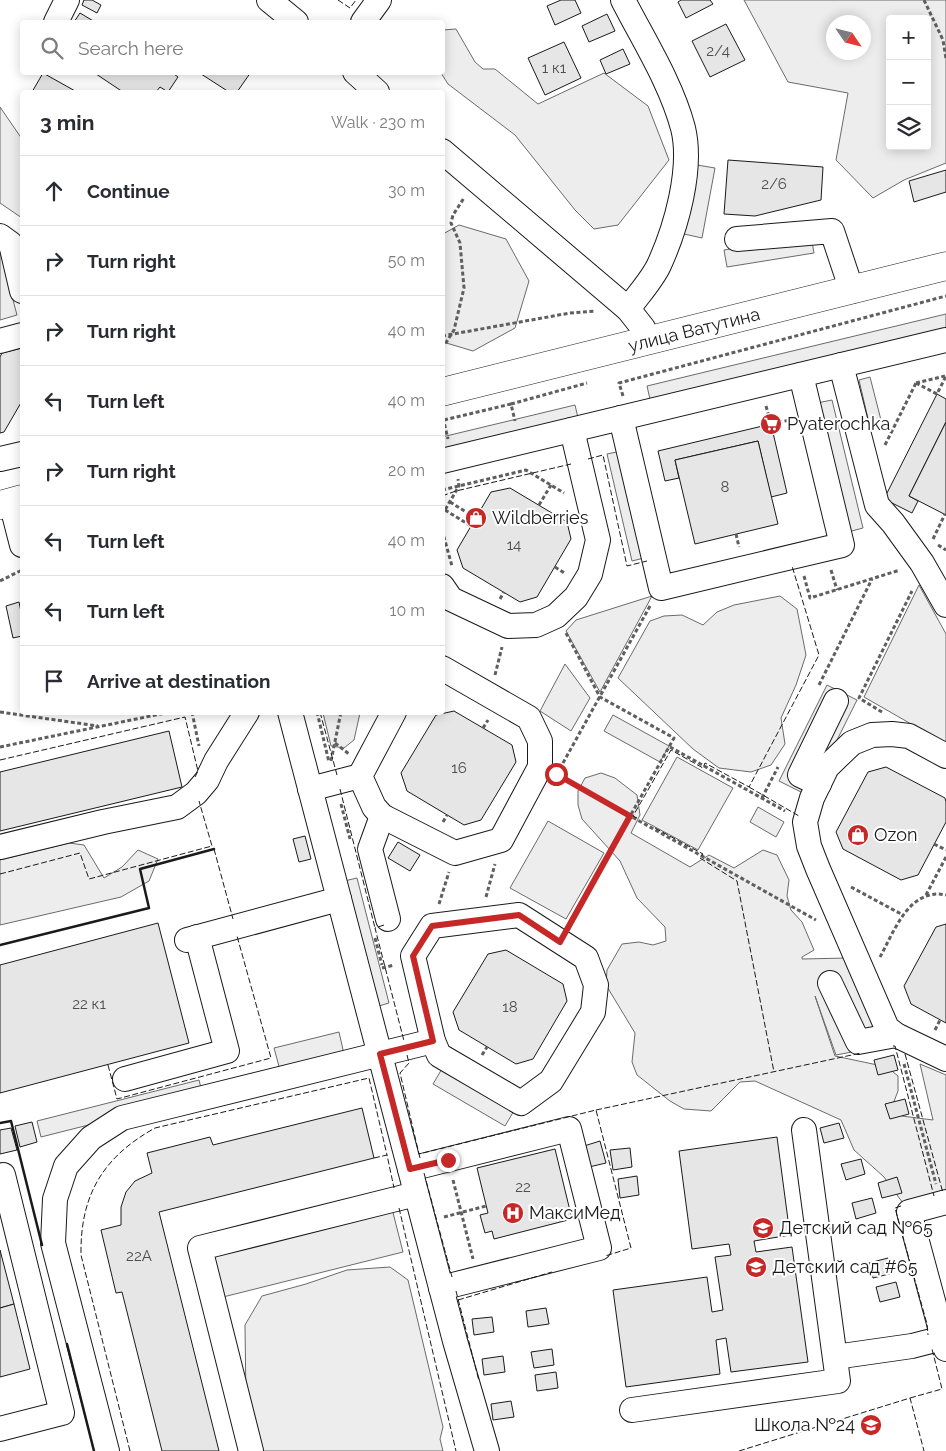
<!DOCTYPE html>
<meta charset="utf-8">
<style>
body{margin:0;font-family:Raleway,sans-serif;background:#f2f2f3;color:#2b2b33}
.controls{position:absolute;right:15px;top:15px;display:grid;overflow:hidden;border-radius:5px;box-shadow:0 2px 12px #0003}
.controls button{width:45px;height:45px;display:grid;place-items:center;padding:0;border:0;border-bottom:1px solid #e1e1e2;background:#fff;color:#2b2b33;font:25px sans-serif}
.compass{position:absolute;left:826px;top:15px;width:45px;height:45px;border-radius:50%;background:#fff;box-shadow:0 2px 12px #0003;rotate:125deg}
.stop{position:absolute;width:15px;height:15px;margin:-11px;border:4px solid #c62828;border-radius:50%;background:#fff}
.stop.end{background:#c62828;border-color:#fff;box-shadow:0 1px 5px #0008}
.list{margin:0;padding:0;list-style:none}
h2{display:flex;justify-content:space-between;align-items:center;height:65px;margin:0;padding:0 20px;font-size:21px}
h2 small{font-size:16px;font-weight:400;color:#7c7c81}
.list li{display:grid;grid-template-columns:32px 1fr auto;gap:15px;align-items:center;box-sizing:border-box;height:70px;padding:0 20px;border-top:1px solid #e1e1e2}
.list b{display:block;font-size:19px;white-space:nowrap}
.list em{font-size:16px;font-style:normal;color:#7c7c81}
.icon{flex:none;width:28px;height:28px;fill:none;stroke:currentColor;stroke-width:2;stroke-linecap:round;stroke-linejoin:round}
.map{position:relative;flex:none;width:946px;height:1451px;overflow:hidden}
.search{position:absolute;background:#fff;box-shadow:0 2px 12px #0003;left:20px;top:20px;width:425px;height:55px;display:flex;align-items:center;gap:12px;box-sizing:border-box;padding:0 18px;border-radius:5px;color:#7c7c81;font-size:19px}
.panel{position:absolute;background:#fff;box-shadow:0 2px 12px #0003;left:20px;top:90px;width:425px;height:625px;border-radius:5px}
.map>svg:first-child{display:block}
.built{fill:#ededed;stroke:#6a6a6a;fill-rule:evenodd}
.building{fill:#e6e6e6;stroke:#1a1a1a}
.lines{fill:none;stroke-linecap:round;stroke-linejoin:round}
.minor-casing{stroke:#1a1a1a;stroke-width:26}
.major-casing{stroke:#1a1a1a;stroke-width:29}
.path{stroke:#5f5f5f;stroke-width:3;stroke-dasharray:4 2.5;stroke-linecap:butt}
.minor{stroke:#fff;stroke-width:24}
.major{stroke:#fff;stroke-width:28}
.fence{stroke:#1a1a1a;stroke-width:1;stroke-dasharray:6 2.5;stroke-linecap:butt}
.wall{stroke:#1a1a1a;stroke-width:2.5}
.route{stroke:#c62828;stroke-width:6}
.labels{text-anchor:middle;stroke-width:4;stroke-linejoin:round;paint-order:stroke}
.number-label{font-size:15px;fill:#4d4d4d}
.street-label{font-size:18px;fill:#1a1a1a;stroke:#fff}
.poi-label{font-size:18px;fill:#1a1a1a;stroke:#fff;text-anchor:start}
</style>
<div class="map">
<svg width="946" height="1451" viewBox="0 0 946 1451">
<rect width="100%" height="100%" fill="#fff"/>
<g class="built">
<path d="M744,0h202v163l-42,17 -31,18 -37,-38 12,-67 -60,-11zM890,19h37v127h-37zM834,22h30v30h-30z"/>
<path d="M456,29l19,33 8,7h12l43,35 66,-31 44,33 21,54 -51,65 -24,4 -19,-19 -60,-75 -67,-51 -7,-11 2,-43z"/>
<path d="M0,107l22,32v79l-22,-15z"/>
<path d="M697,165l18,3 -13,70 -18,-4z"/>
<path d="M459,225l47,14 23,42 -14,47 -42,23 -30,-9v-108z"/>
<path d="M811,236l3,17 -87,14 -3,-17z"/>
<path d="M0,251l17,64 -17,5z"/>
<path d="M946,314v37l-291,70 -8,-35z"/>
<path d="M870,377l11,43 -12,3 -10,-43z"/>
<path d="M832,400l31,128 -15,4 -31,-129z"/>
<path d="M575,405l4,17 -136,33 -1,-18z"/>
<path d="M631,449l25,106 -24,6 -25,-107z"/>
<path d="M919,585l27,49v110l-82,-47z"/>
<path d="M652,596l-52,96 -34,-61 10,-11z"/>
<path d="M780,596l17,13 9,46 -10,30 -15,33 4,26 -14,21 -20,7 -32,-4 -26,-19 -75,-71 32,-57 14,-5 18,-1 21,10 14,-13 17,-7z"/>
<path d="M565,664l25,34 -19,33 -31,-20z"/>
<path d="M827,685l30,15 -48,96 -30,-15z"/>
<path d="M323,713h37l-6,27 -10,8 -13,-2z"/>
<path d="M613,715l56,31 -9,16 -56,-31z"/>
<path d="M677,757l56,31 -35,62 -56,-30z"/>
<path d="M601,773l14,5 22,17 3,20 -9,18 59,34 19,-12 25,13 29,-18 14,5 12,25 -2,16 4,14 11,12 12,28 -12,7v2l45,-1 37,88 -48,9 -21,-59 20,60 52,11 11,9v15l-5,13 9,12 31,4 -13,-56 26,11v115l-41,16 -21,-29 -30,-27 -13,-30 -86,-39 -15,1 -29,29 -27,-2 -14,-8 -33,-26 -5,-13 3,-29 -29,-48 1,-15 15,-26 17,-2 14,3 13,-4 -1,-14 -28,-29 -17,-37 -38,-42 -4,-14v-14l7,-13z"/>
<path d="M758,807l26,15 -8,15 -26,-15z"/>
<path d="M548,821l56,32 -38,66 -56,-31z"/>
<path d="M69,843l15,2 20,33 18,-11 16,-17 20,9 -9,22 -28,16 -121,28v-65z"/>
<path d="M357,878l32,125 -17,5 -32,-126z"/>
<path d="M339,1032l5,22 -64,16 -6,-22z"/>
<path d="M443,1067l72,42 -10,17 -72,-42z"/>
<path d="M199,1080l4,16 -162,41 -4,-16z"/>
<path d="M387,1189l16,63 -196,49 -15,-62z"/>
<path d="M390,1267l18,13 35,147 -3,12 3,12h-182l-15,-48 -1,-78 17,-29 44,-12 41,-14z"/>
</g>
<g class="building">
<path d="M84,0h8l9,5 -4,8 -15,-8z"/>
<path d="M561,0h14l6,13 -26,12 -8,-19z"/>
<path d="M681,0h29l3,4 -27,14 -8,-16z"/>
<path d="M80,13l15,9h-21z"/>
<path d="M607,14l8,17 -26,11 -7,-16z"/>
<path d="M726,24l19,36 -35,17 -18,-36z"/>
<path d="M564,42l17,36 -36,17 -17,-37z"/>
<path d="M623,49l7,15 -24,10 -6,-14z"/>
<path d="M93,72h78l7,5 -10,15 -8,-5 -4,5h-33z"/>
<path d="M198,72h53l-14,20h-8z"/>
<path d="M43,73l34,19h-45z"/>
<path d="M728,160l95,7 -2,33 -66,16 -31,-2z"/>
<path d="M946,170v22l-32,10 -5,-21z"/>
<path d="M22,348v53l-18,31 -4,1v-76l2,-4z"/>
<path d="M937,394l9,5v23l-37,74 9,5 -6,12 -28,-14z"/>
<path d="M946,422v93l-37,-19z"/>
<path d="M771,424l16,69 -16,4 -13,-56 -83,19 4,18 -14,3 -7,-30z"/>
<path d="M758,441l20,83 -83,20 -20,-84z"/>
<path d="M510,488l57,34 4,17 -34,58 -17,5 -57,-34 -6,-18 34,-58z"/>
<path d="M19,602l3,15v19l-9,2 -7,-32z"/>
<path d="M454,711l58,34 4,17 -35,58 -17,5 -57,-34 -6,-18 35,-58z"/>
<path d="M169,731l13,56 -182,44v-59z"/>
<path d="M886,767l59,31 1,4v20l-28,53 -17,5 -58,-31 -7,-17 32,-60z"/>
<path d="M305,836l6,23 -12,3 -6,-23z"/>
<path d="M398,842l22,13 -10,16 -22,-13z"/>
<path d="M158,923l31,120 -189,50v-128z"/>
<path d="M946,924v99l-35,-19 -7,-18 32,-59z"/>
<path d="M506,950l57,34 4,17 -34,58 -17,5 -57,-34 -6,-18 35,-58z"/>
<path d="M894,1055l4,15 -20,5 -4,-15z"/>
<path d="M905,1099l4,15 -19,5 -5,-15z"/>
<path d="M362,1108l12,50 -215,54 60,239h-57l-40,-159 -6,1 -15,-63 20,-5v-18l5,-15 9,-11 17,-8 -5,-20 63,-16 3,8z"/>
<path d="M32,1122l5,20 -17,5 -5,-21z"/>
<path d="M839,1123l5,15 -20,5 -4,-15z"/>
<path d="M11,1128l6,22 -17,4v-24z"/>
<path d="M777,1137l13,98 -36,6 2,11 36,-5 16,115 -77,10 -5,-34 -10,2 4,34 -94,13 -13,-97 94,-13 5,35 11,-2 -8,-53 16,-2 -2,-11 -37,5 -13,-98z"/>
<path d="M600,1141l6,22 -17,4 -5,-21z"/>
<path d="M630,1148l2,19 -19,3 -3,-20z"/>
<path d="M555,1149l17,70 -78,20 -2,-8 -7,2 -5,-18 8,-2 -11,-45z"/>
<path d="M861,1159l4,15 -19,6 -5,-16z"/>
<path d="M637,1176l2,19 -19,3 -2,-19z"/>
<path d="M897,1177l5,16 -20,5 -4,-15z"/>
<path d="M872,1198l4,15 -20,6 -4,-16z"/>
<path d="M0,1250l14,54 -14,4z"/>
<path d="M888,1258l5,15 -20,5 -4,-15z"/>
<path d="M896,1282l4,15 -20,5 -4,-15z"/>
<path d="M14,1304l16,65 -30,8v-69z"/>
<path d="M546,1308l3,16 -21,3 -2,-16z"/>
<path d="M492,1317l2,15 -20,3 -2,-16z"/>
<path d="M552,1349l2,16 -20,3 -3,-16z"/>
<path d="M503,1356l2,16 -21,3 -2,-16z"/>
<path d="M556,1372l2,16 -21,3 -2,-16z"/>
<path d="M511,1401l3,16 -21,3 -2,-16z"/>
</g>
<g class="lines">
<g class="minor-casing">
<g id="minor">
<path d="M269,0l27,22"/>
<path d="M623,0c21,41 48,83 60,128 10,41 -7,100 -24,137 -7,15 -21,30 -31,44"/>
<path d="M56,22l11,-22"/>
<path d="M363,22l16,-22"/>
<path d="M355,72l22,20"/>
<path d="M442,151l186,158 15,19 6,13"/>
<path d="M0,236l11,8 11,47"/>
<path d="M737,239l95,-8 20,60"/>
<path d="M0,341l22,-6"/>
<path d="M841,365l36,140 16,18 29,40 24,42"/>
<path d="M621,418l40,170 164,-39 17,-4 -41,-170"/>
<path d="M0,459l22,-5"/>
<path d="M442,461l504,-121"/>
<path d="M11,502l11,43"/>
<path d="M442,586l9,13 57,27 28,-1 20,-9 20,-19 14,-23 8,-34 -26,-110"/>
<path d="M290,712l165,629 32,110"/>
<path d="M394,712l-34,64 14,31 8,9 73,37 46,-13 39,-73v-26l-11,-23 -87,-50"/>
<path d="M946,756l-37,-20 -17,-2 -20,1 -20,8 -25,24 -15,31 -7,24 4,24 9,23 69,159 9,7 50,24"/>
<path d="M819,784l-19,-9 36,-74"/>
<path d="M310,789l50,-13"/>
<path d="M382,816l-12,33 18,70"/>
<path d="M0,847l103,-25 74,-15 19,-14 11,-13 9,-19 31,-49"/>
<path d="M519,915l67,43 10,27 -3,27 -42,69 -30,22 -82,-48 -6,-14 -20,-85 19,-30z"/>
<path d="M187,940l152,-41"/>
<path d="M830,983l28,59 38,-7"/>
<path d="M125,1079l102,-28 -30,-114"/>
<path d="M410,1169l159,-40 30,119 -158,40"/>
<path d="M0,1176l3,-1 59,238 -62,16"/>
<path d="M946,1202l-37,10 37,137"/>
<path d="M835,1357l77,-11 31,-8"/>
<path d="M632,1410l206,-29 -34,-251"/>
<path d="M107,1451l-54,-208 2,-44 11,-33 25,-28 31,-20 311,-77"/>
<path d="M251,1451l-51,-203 216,-54"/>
</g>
</g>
<g class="major-casing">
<g id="major">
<path d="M442,392l504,-126"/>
<path d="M0,505l22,-6"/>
</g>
</g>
<g class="path">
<path d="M924,0l19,40 3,19"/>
<path d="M442,336l128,-23 25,-2"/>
<path d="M442,349l12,-19 10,-42 -4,-45 -9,-20 2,-8 11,-17"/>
<path d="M916,383l21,11 9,-18"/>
<path d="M916,383l29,-7"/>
<path d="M623,396l-4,-13 327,-87"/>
<path d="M511,404l76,-21"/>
<path d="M766,406l5,18 19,-4"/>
<path d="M443,418l5,21"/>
<path d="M444,420l67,-16 4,17"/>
<path d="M885,445l31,-62"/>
<path d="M442,490l84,-20 38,23"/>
<path d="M450,502l26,16"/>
<path d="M539,505l12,-20"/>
<path d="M445,510l26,16"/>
<path d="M442,515l17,-29 -1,-7"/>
<path d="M442,530l10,36"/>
<path d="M736,534l3,13"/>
<path d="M933,539l12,-25"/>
<path d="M938,545l8,5"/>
<path d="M555,567l11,7"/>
<path d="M831,570l6,20"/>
<path d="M804,576l6,22 90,-28"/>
<path d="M0,581l22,-11"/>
<path d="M500,599l4,-7"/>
<path d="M566,633l34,64 74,41 -104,185"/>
<path d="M495,675l7,-28"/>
<path d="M819,685l53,-106"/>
<path d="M0,712l98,14"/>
<path d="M192,712l7,34"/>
<path d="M317,712l12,50"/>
<path d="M882,712l-23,-14 53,-107"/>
<path d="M483,728l5,-8"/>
<path d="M335,743l14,11"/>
<path d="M0,747l170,-35"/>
<path d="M670,747l115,64"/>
<path d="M331,761l10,-49"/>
<path d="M563,763l87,-157"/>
<path d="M559,776l257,144"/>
<path d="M762,798l16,-31"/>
<path d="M341,804l9,35"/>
<path d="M443,822l4,-7"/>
<path d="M934,844l12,6"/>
<path d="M851,887l52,28"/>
<path d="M926,895l20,-38"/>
<path d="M486,897l9,-33"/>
<path d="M439,904l10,-32"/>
<path d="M375,938l7,27"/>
<path d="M880,957c14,-25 29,-70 66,-62"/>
<path d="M382,968l12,-3"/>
<path d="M935,1030l5,-10"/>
<path d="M482,1055l5,-8"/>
<path d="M904,1064l32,120"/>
<path d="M453,1180l20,79"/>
<path d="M444,1217l42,-11"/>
</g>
<use href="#minor" class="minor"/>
<use href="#major" class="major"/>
<g class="fence">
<path d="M338,0l12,8 6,-8"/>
<path d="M588,459l15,-4 24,111 20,-5"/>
<path d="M442,496l14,-5 115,-27"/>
<path d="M320,712l17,63"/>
<path d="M0,760l185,-43 13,54 -3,6"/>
<path d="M749,787l50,29"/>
<path d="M340,789l35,139"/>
<path d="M637,818l-4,-2 38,-66 32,18 2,-5 44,24 70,-132 -27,-89"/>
<path d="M655,828l48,26 -3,4 37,23 37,191"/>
<path d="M214,849l19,70"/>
<path d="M0,874l80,-21 9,26 123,-33 -13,-45"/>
<path d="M384,925l-9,3 29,113"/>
<path d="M893,1046h2l39,150"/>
<path d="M905,1054l38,139"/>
<path d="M407,1055l2,8 -9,10 19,81"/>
<path d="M108,1065l9,34 154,-41 -34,-122"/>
<path d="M596,1110l265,-57"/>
<path d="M374,1158l13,-3 7,33"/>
<path d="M420,1158l-1,-4 177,-44 35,138 -26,8"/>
<path d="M424,1173l28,104"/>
<path d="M901,1206l-6,2 32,116 1,11"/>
<path d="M399,1208l57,243"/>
<path d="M456,1291l23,90"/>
<path d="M458,1300l94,-28"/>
<path d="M910,1398l32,-9 -10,-40"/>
<path d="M130,1451l-49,-196c-1,-60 22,-98 74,-127l214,-50 18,77"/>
<path d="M739,1451l171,-53 14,53"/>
</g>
<g class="wall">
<path d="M0,945l149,-37 -9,-39 74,-20"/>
<path d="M0,1123l11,-2 31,124"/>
<path d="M67,1344l27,107"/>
</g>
</g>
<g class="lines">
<path class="route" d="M448,1160l-38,9 -30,-115 53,-13 -20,-85 19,-30 87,-11 41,27 70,-126 -74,-42"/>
</g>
<defs>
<g id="supermarket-disc" transform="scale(1.125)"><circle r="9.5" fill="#c62828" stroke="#fff"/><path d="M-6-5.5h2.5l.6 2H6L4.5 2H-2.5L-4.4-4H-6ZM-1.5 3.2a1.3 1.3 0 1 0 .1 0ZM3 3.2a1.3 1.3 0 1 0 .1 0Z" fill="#fff"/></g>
<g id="shop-disc" transform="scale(1.125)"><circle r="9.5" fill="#c62828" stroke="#fff"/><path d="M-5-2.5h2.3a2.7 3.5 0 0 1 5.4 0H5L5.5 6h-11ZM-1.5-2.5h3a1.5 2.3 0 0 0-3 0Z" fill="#fff"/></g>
<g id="hospital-disc" transform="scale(1.125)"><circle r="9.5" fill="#c62828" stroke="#fff"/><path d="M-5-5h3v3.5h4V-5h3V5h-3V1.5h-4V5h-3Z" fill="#fff"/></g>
<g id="school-disc" transform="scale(1.125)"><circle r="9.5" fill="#c62828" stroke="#fff"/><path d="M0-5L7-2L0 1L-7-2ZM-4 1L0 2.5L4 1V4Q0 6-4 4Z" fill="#fff"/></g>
</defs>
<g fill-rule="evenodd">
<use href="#supermarket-disc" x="771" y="424"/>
<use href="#shop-disc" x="476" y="518"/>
<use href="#shop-disc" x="858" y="835"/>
<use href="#hospital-disc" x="513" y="1213"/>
<use href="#school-disc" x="763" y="1228"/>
<use href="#school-disc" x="756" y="1267"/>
<use href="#school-disc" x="871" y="1425"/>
</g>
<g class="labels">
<g class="number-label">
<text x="718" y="56">2/4</text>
<text x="554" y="73">1 к1</text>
<text x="774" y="189">2/6</text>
<text x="725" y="492">8</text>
<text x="514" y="550">14</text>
<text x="459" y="773">16</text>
<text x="89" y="1009">22 к1</text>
<text x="510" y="1012">18</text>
<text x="523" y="1192">22</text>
<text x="139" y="1261">22А</text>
</g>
<g class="street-label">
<text transform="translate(694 330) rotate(-14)" y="6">улица Ватутина</text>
</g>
<g class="poi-label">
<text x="787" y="430">Pyaterochka</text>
<text x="492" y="524">Wildberries</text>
<text x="874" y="841">Ozon</text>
<text x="529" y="1219">МаксиМед</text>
<text x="779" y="1234">Детский сад №65</text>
<text x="772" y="1273">Детский сад #65</text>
<text x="855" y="1431" text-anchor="end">Школа №24</text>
</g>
</g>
</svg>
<div class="controls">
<button>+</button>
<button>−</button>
<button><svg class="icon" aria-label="layers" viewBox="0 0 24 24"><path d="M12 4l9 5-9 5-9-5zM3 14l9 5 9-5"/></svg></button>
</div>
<svg class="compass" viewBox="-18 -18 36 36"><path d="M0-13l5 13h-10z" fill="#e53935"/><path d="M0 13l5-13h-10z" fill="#7c7c81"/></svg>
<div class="stop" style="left:556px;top:774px"></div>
<div class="stop end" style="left:448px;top:1160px"></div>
<div class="search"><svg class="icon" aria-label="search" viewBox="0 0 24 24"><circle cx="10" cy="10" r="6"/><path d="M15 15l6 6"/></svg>Search here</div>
<section class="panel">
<h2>3 min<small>Walk · 230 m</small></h2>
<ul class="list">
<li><svg class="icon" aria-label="ahead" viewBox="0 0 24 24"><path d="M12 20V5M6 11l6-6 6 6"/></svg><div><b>Continue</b></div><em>30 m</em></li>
<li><svg class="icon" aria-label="right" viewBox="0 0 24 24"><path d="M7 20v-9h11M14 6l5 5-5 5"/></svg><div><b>Turn right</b></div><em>50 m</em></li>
<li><svg class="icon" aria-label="right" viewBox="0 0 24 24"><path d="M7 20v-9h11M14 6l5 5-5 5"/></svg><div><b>Turn right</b></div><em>40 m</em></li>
<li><svg class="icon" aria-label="left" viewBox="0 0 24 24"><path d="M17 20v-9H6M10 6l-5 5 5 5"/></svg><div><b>Turn left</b></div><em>40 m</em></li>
<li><svg class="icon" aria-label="right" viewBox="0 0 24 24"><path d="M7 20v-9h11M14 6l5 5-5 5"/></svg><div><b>Turn right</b></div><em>20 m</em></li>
<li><svg class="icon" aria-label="left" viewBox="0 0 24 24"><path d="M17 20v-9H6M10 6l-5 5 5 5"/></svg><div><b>Turn left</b></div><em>40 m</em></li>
<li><svg class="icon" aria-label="left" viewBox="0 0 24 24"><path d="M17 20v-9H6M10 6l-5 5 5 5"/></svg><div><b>Turn left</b></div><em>10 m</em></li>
<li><svg class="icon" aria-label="arrive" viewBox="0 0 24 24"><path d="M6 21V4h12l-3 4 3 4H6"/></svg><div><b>Arrive at destination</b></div></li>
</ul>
</section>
</div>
